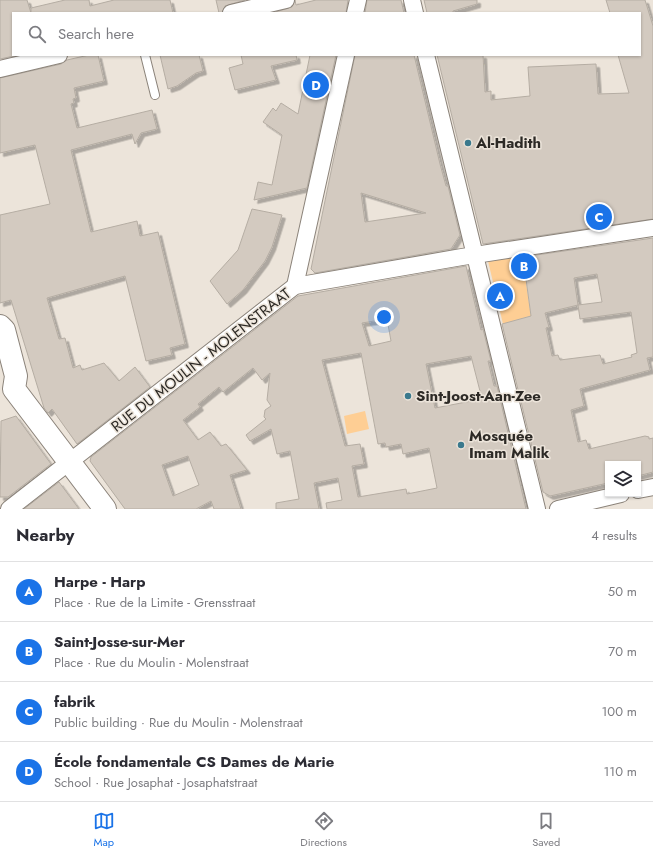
<!DOCTYPE html>
<meta charset="utf-8">
<style>
body{margin:0;font-family:Jost,sans-serif;background:#f2f2f3;color:#2b2b33}
.controls{position:absolute;right:12px;bottom:12px;display:grid;overflow:hidden;border-radius:0px;box-shadow:0 1px 3px #0004}
.controls button{width:36px;height:36px;display:grid;place-items:center;padding:0;border:0;border-bottom:1px solid #e1e1e2;background:#fff;color:#2b2b33;font:20px sans-serif}
.you{position:absolute;left:384px;top:317px;width:14px;height:14px;margin:-10px;border:3px solid #fff;border-radius:50%;background:#1a73e8;box-shadow:0 0 0 6px #1a73e833}
.badge{display:grid;place-items:center;width:26px;height:26px;border-radius:50%;background:#1a73e8;color:#fff;font-size:13px;font-weight:700}
.pin{position:absolute;translate:-50% -50%;border:2px solid #fff;box-shadow:0 1px 4px #0006}
.list{margin:0;padding:0;list-style:none}
h2{display:flex;justify-content:space-between;align-items:center;height:52px;margin:0;padding:0 16px;font-size:17px}
h2 small{font-size:13px;font-weight:400;color:#7c7c81}
.list li{display:grid;grid-template-columns:26px 1fr auto;gap:12px;align-items:center;box-sizing:border-box;height:60px;padding:0 16px;border-top:1px solid #e1e1e2}
.list b{display:block;font-size:15px;white-space:nowrap}
.list p{margin:0;font-size:13px;white-space:nowrap;color:#7c7c81}
.list em{font-size:13px;font-style:normal;color:#7c7c81}
.icon{flex:none;width:22px;height:22px;fill:none;stroke:currentColor;stroke-width:2;stroke-linecap:round;stroke-linejoin:round}
.map{position:relative;flex:none;width:653px;height:509px;overflow:hidden}
.search{position:absolute;background:#fff;box-shadow:0 1px 3px #0004;left:12px;right:12px;top:12px;height:44px;display:flex;align-items:center;gap:10px;box-sizing:border-box;padding:0 14px;border-radius:0px;color:#7c7c81;font-size:15px}
.sheet{height:292px;background:#fff}
nav{display:flex;justify-content:space-around;align-items:center;box-sizing:border-box;height:56px;border-top:1px solid #e1e1e2;background:#fff;font-size:11px;color:#7c7c81}
nav a{display:grid;justify-items:center;gap:2px}
nav .on{color:#1a73e8}
.map>svg:first-child{display:block}
.green{fill:#fece94}
.building{fill:#d3cac0;stroke:#b5ada3;fill-rule:evenodd;filter:url(#shadow)}
.lines{fill:none;stroke-linecap:round;stroke-linejoin:round}
.lane-casing{stroke:#8b837a;stroke-width:10}
.street-casing{stroke:#8b837a;stroke-width:18}
.secondary-casing{stroke:#8b837a;stroke-width:24}
.lane{stroke:#fff;stroke-width:8}
.street{stroke:#fff;stroke-width:16}
.secondary{stroke:#fff;stroke-width:22}
.poi-dot{fill:#3a798d;stroke:#ece4da;stroke-width:1.5}
.labels{text-anchor:middle;stroke-width:3;stroke-linejoin:round;paint-order:stroke}
.poi-label{font-size:15px;font-weight:bold;fill:#2d2a26;stroke:#ece4da;text-anchor:start}
.street-label{font-size:15px;fill:#2d2a26;stroke:#ece4da}
</style>
<div class="map">
<svg width="653" height="509" viewBox="0 0 653 509">
<defs>
<filter id="shadow"><feDropShadow dx="3.5" dy="3.5" stdDeviation="0" flood-color="#0004"/></filter>
</defs>
<rect width="100%" height="100%" fill="#ece4da"/>
<g class="green">
<path d="M522,256l9,60 -28,8 -15,-63z"/>
<path d="M365,411l4,18 -22,5 -3,-18z"/>
</g>
<g class="building">
<path d="M0,0h27l4,13h-18v42h5l-18,4z"/>
<path d="M65,0h24l1,6 24,-6h56l3,13h-142v-5z"/>
<path d="M216,0h29l-20,6 -3,7h-3z"/>
<path d="M295,0l1,5 20,-5h32l-2,13h-74l20,-6z"/>
<path d="M367,0h34l3,13h-39z"/>
<path d="M424,0h53v4l-24,7v2h-26z"/>
<path d="M606,0h39l8,26v193l-170,25 -46,-189h46l2,37 6,-1v9l39,-4 -2,-29 68,-3 2,30 31,-1 -11,-38h22v-42h-30z"/>
<path d="M89,55h9l6,26 -30,7 2,10 -3,1 1,4 -3,1 6,24 75,-18 5,19 -16,4 -6,11 -3,-10 -61,16 20,82 46,-11 3,15 18,-4 27,112 -15,4 2,7 -26,6 -21,-85 -78,22 12,41 6,-1 8,30 7,-3 2,5 22,-7 15,18 16,-14 15,20 -73,57 -25,-35 -4,4 -4,-5 -33,-108 -11,3v-88l50,-11 -15,-59 -35,8v-75l61,-14 6,-4z"/>
<path d="M160,55h39l4,16 -7,2 -19,13 -9,3z"/>
<path d="M241,55h55l1,5 -26,6 5,14 -41,10 -6,-22 14,-4z"/>
<path d="M310,55h26l-29,133 -53,12 4,-18 14,3 10,-50 -19,-13 10,-14 3,3 5,-8 17,11z"/>
<path d="M355,55h59l26,109 6,22h2l12,49 -9,14 -136,24 -4,-4zM361,193l65,20 -61,9z"/>
<path d="M252,209l30,6 -10,32 -7,14 -22,29 -16,14 -17,-23 28,-31z"/>
<path d="M653,238v119l-6,1 3,12 -70,19 4,17 -13,4 7,32 8,-2 3,9 56,-13 4,1v2l4,-1v34l-15,4v-12h-30v19l-58,13 -7,-4 -41,-168 29,-8 -8,-59zM597,274l5,28 -24,3 2,14 51,-7 6,41 -6,2 1,2 -29,7 -3,-9 -40,5 -2,-5 -6,1 -6,-28 3,-1 -4,-14 33,-8 -4,-27z"/>
<path d="M466,266l15,64 2,-1 8,32h-3l6,25h3l29,123h-199l-1,-6 16,-3 -4,-22 -24,5 5,26h-43v-6l23,-4 -9,-48 -13,3 -6,-25 -21,12 -4,-6 20,-16 -2,-2 1,-7 6,-4 -4,-6 3,-27 -8,7 -9,-12 -30,24 -4,-5 -21,17 2,3 -17,13 15,20 12,-8 11,14 5,-2 21,26 -17,5 11,34h-27l-3,-8 -15,8h-71l-35,-48 1,-4 207,-161zM387,319l4,22 -22,5 -7,-23zM361,353l17,91 7,-1 1,4 15,-3 2,10 26,-6 8,40 -30,6 -1,-5 -48,8 -6,-31 12,-2 -4,-20 -15,2 -23,-86zM471,356l11,43 -47,9 -9,-44zM188,456l11,29 -26,11 -11,-31z"/>
<path d="M16,416l35,48 -43,33h-8l1,-76z"/>
<path d="M59,482l20,27h-55z"/>
</g>
<g class="lines">
<g class="lane-casing">
<path id="lane" d="M145,55l10,40"/>
</g>
<g class="street-casing">
<g id="street">
<path d="M412,0l3,13"/>
<path d="M231,13l55,-13"/>
<path d="M355,13l3,-13"/>
<path d="M426,55l111,454"/>
<path d="M0,69l59,-14"/>
<path d="M295,286l51,-231"/>
<path d="M638,490l15,-3"/>
<path d="M9,509l286,-223 167,-29 191,-29"/>
<path d="M558,509l63,-15"/>
</g>
</g>
<g class="secondary-casing">
<path id="secondary" d="M0,326l4,4 12,46 -2,13 91,120"/>
</g>
<use href="#lane" class="lane"/>
<use href="#street" class="street"/>
<use href="#secondary" class="secondary"/>
</g>
<g class="poi-dot">
<circle cx="468" cy="143" r="4"/>
<circle cx="408" cy="396" r="4"/>
<circle cx="461" cy="445" r="4"/>
</g>
<g class="labels">
<g class="poi-label">
<text x="476" y="148">Al-Hadith</text>
<text x="416" y="401">Sint-Joost-Aan-Zee</text>
<text x="469" y="441">Mosquée<tspan x="469" dy="17">Imam Malik</tspan></text>
</g>
<g class="street-label">
<text transform="translate(201 360) rotate(-38)" y="5">RUE DU MOULIN - MOLENSTRAAT</text>
</g>
</g>
</svg>
<div class="controls">
<button><svg class="icon" aria-label="layers" viewBox="0 0 24 24"><path d="M12 4l9 5-9 5-9-5zM3 14l9 5 9-5"/></svg></button>
</div>
<div class="you"></div>
<div class="pin badge" style="left:500px;top:296px">A</div>
<div class="pin badge" style="left:524px;top:266px">B</div>
<div class="pin badge" style="left:599px;top:217px">C</div>
<div class="pin badge" style="left:316px;top:85px">D</div>
<div class="search"><svg class="icon" aria-label="search" viewBox="0 0 24 24"><circle cx="10" cy="10" r="6"/><path d="M15 15l6 6"/></svg>Search here</div>
</div>
<section class="sheet">
<h2>Nearby<small>4 results</small></h2>
<ul class="list">
<li><span class="badge">A</span><div><b>Harpe - Harp</b><p>Place · Rue de la Limite - Grensstraat</p></div><em>50 m</em></li>
<li><span class="badge">B</span><div><b>Saint-Josse-sur-Mer</b><p>Place · Rue du Moulin - Molenstraat</p></div><em>70 m</em></li>
<li><span class="badge">C</span><div><b>fabrik</b><p>Public building · Rue du Moulin - Molenstraat</p></div><em>100 m</em></li>
<li><span class="badge">D</span><div><b>École fondamentale CS Dames de Marie</b><p>School · Rue Josaphat - Josaphatstraat</p></div><em>110 m</em></li>
</ul>
</section>
<nav>
<a class="on"><svg class="icon" aria-label="map" viewBox="0 0 24 24"><path d="M3 6l6-2 6 2 6-2v14l-6 2-6-2-6 2zM9 4v14M15 6v14"/></svg>Map</a>
<a><svg class="icon" aria-label="directions" viewBox="0 0 24 24"><path d="M12 3l9 9-9 9-9-9zM9 14v-3h6M13 9l2 2-2 2"/></svg>Directions</a>
<a><svg class="icon" aria-label="saved" viewBox="0 0 24 24"><path d="M7 4h10v16l-5-4-5 4z"/></svg>Saved</a>
</nav>
